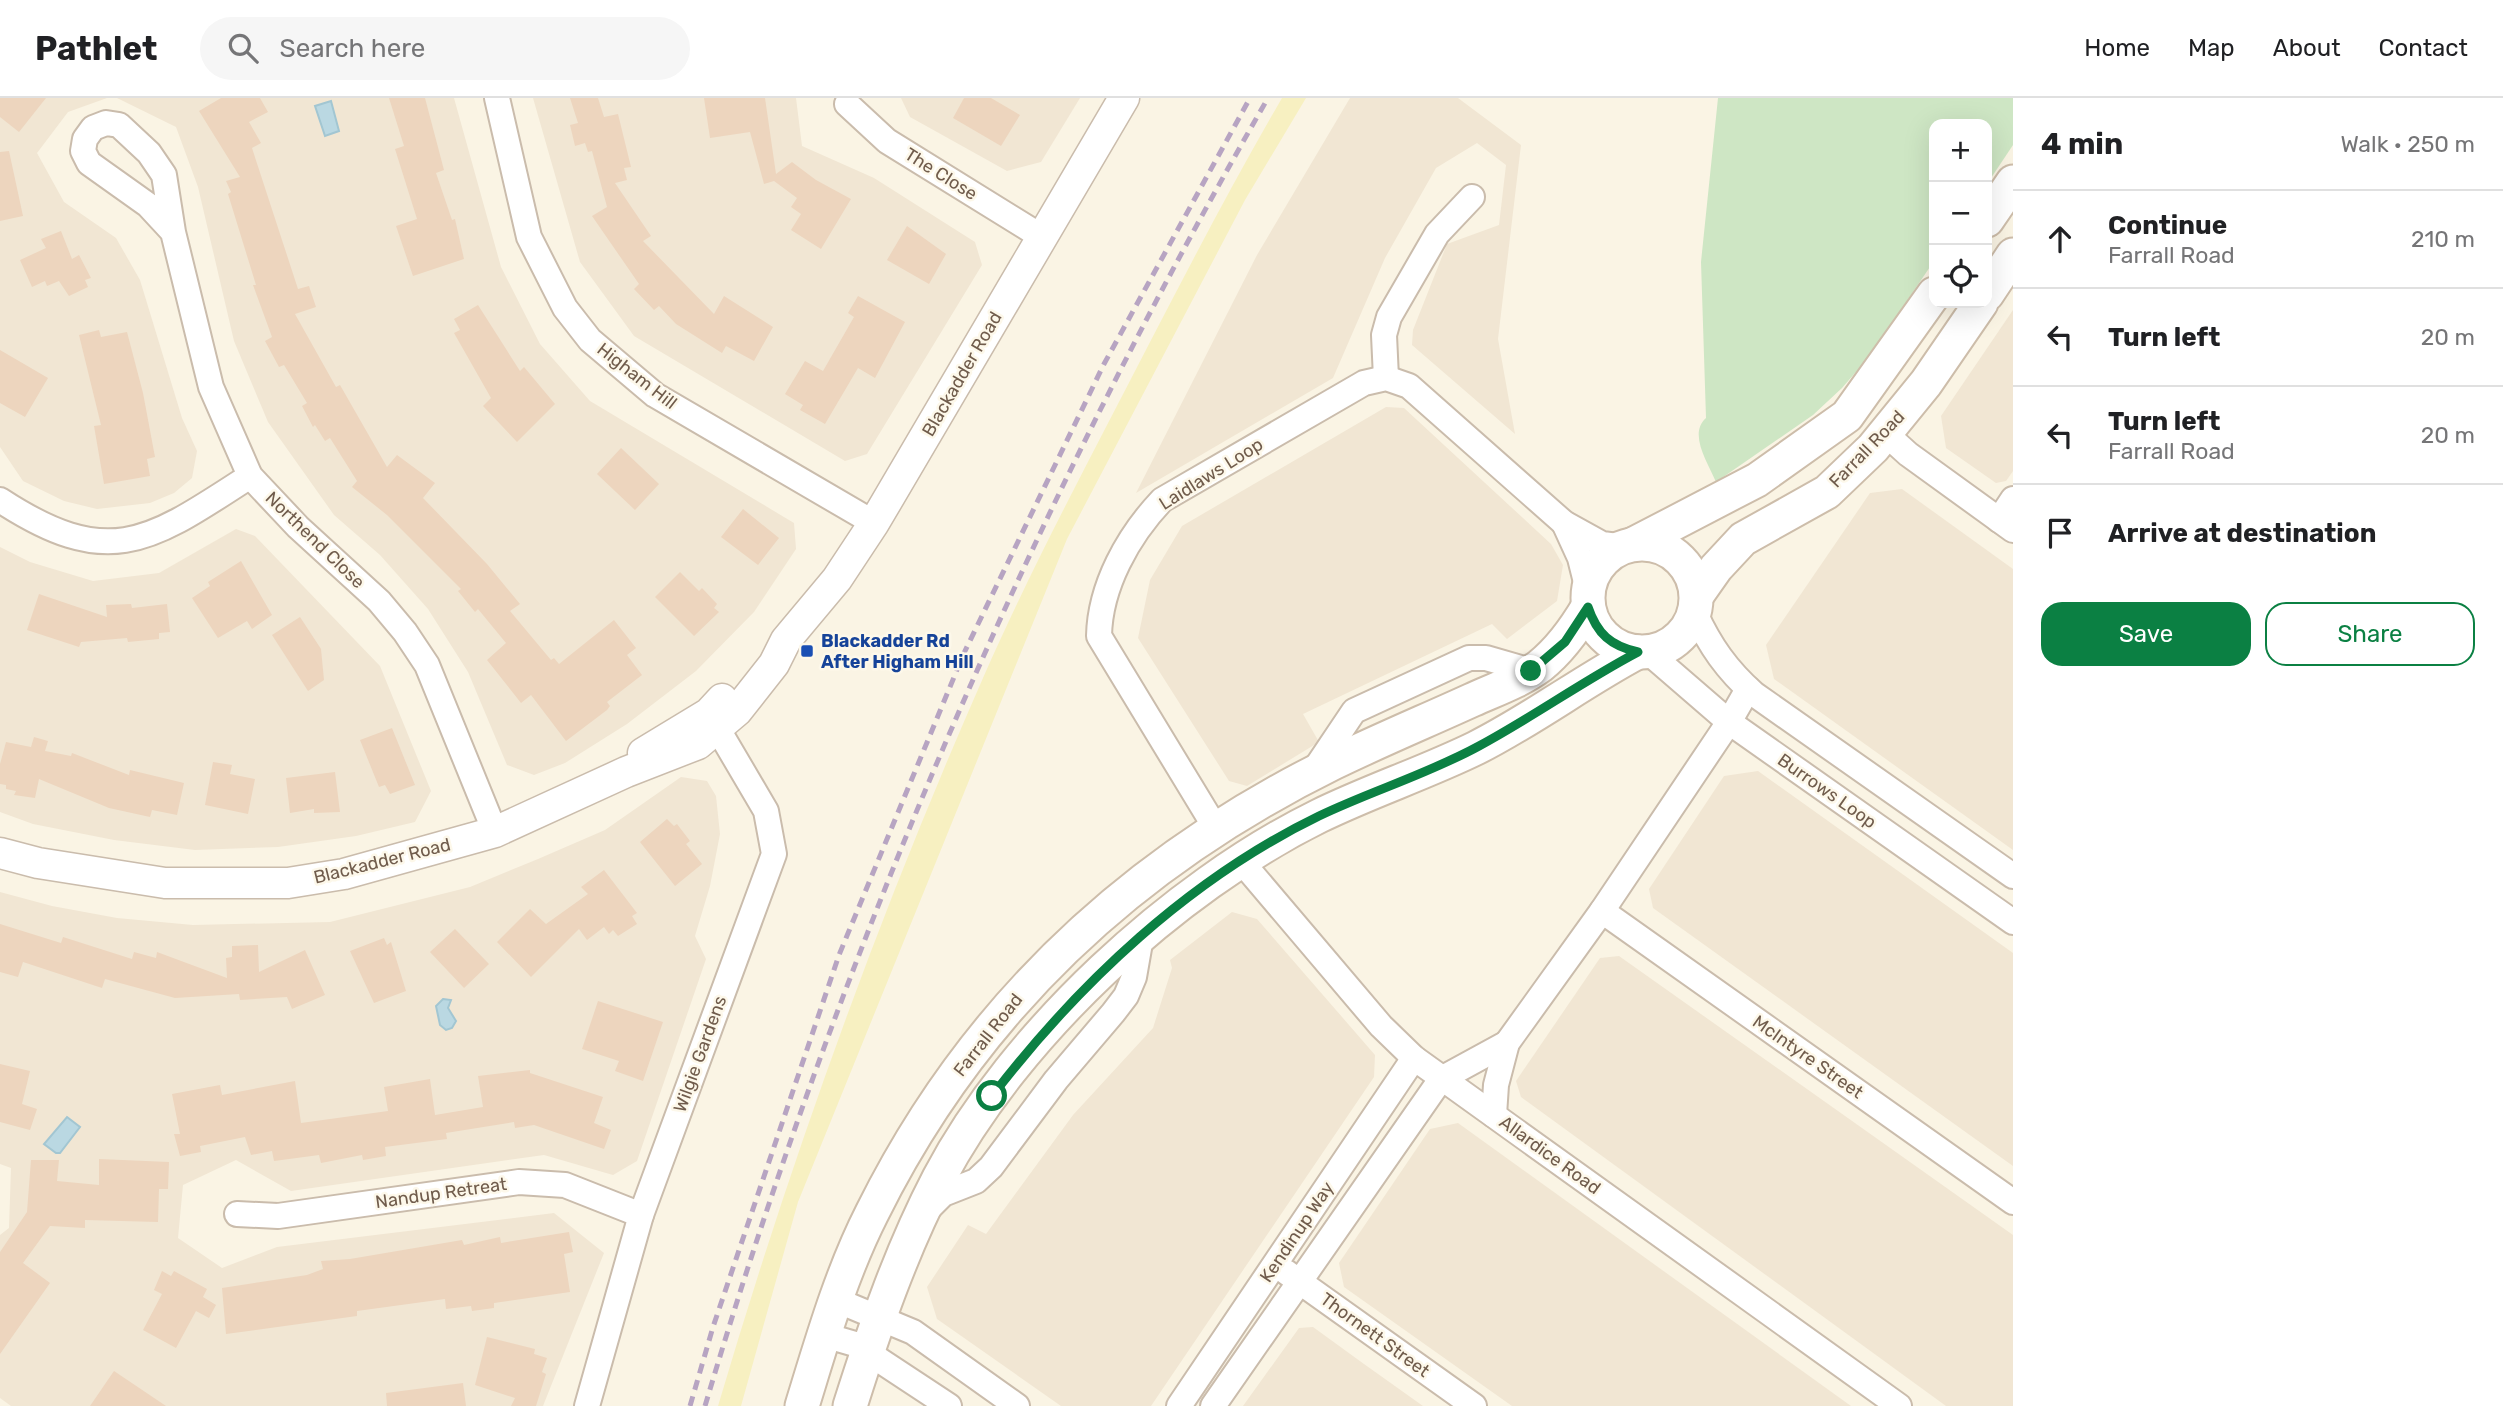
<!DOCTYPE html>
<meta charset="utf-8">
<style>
body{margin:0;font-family:Rubik,sans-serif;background:#f6f6f6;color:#202124}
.controls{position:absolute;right:21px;top:21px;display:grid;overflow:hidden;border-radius:14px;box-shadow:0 7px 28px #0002}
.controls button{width:63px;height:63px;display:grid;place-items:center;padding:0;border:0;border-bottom:2px solid #e0e0e0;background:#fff;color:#202124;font:35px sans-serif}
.stop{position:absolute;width:21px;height:21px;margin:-16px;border:5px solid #0b8043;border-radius:50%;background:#fff}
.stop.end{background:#0b8043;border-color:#fff;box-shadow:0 2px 7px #0008}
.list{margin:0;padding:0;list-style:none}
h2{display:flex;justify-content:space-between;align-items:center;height:91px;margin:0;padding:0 28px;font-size:30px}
h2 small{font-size:23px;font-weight:400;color:#757577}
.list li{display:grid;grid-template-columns:46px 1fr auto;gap:21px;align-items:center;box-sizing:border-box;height:98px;padding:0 28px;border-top:2px solid #e0e0e0}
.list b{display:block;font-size:26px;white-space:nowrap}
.list p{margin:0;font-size:23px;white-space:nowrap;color:#757577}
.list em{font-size:23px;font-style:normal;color:#757577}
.actions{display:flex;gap:14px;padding:21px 28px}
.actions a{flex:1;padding:16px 0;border:2px solid #0b8043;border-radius:21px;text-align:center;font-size:24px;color:#0b8043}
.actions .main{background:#0b8043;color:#fff}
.icon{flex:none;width:38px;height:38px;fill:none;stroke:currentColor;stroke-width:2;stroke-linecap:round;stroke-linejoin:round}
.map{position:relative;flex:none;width:2013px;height:1308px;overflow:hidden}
header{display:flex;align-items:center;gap:42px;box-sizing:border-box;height:98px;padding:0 35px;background:#fff;border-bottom:2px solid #e0e0e0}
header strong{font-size:33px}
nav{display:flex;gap:38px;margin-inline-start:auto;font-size:24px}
.search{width:490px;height:63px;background:#f6f6f6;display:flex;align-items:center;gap:18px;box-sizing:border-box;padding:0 24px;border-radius:38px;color:#757577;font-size:26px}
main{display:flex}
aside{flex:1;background:#fff}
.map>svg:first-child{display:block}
.residential{fill:#f1e6d3}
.green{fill:#cee6c4}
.sand{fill:#f7f0c1}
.water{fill:#bad8e2;stroke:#a2c6d2;stroke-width:2}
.building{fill:#edd5be}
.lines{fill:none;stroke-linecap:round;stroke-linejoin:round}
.minor-casing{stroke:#cabcac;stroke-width:28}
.tertiary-casing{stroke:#cabcac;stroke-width:33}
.secondary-casing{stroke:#cdbdaa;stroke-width:37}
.minor{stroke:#fff;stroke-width:24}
.tertiary{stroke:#fff;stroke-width:30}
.secondary{stroke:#fff;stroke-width:33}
.rail{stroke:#b7a4c2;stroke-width:5;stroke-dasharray:10 7;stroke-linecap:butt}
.route{stroke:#0b8043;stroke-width:9}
.transit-dot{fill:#1a4fb4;stroke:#fdf8ea;stroke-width:2.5}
.labels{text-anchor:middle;stroke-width:5;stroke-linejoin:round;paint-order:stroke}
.street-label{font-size:18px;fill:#705c4c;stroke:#fdf8ea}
.transit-label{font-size:18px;font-weight:bold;fill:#164399;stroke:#fdf8ea;text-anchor:start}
</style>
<header>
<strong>Pathlet</strong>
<div class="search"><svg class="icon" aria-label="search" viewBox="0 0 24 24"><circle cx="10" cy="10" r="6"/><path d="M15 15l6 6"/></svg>Search here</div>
<nav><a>Home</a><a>Map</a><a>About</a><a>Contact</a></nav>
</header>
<main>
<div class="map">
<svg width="2013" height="1308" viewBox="0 0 2013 1308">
<rect width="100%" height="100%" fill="#faf4e4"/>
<g class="residential">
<path d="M0,0h107l-39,14 -31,41 27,49 52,36 24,42 42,138 15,33 -5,27 -18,15 -24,10 -53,6 -33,-8 -41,-20 -23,-34z"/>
<path d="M117,0h337l47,169 39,77 50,57 204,122 2,26 -42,63 -58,59 -69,53 -62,39 -31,12 -27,-10 -39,-93 -40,-63 -48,-54 -46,-40 -66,-93 -34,-81 -36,-154 -22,-60z"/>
<path d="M533,0h263l6,48 72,32 101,64 7,23 -115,189 -22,7 -211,-125 -54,-74z"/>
<path d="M901,0h179l-39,64 -34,9 -97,-54z"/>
<path d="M1350,0h108l63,47 -23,194 17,95 -103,-89 1,-15 34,-86 52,-19 7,-60 -29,-22 -41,25 -51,90 -52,120 -197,115 121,-238z"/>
<path d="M2013,212v161l-7,10 -10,2 -50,-35 -5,-32z"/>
<path d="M1386,309l18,1 147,136 12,21 -6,36 -50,38 -15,-15 -189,90 16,28 -72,44 -18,-5 -91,-143 12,-58 32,-54z"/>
<path d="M1902,391l111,80v281l-239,-171 -8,-34 104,-152z"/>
<path d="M236,431l19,7 125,130 51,125 -16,31 -59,14 -78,11 -83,3 -81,-10 -81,-16 -33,-12v-265l30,15 63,19 66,-8z"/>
<path d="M1758,673l255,182v213l-360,-258 -4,-19 75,-113z"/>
<path d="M681,679l26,4 9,15 4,38 -10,52 -15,50 11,23 -69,202 -24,14 -69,-20 -253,36 -55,-31 -53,25 -5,53 44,30 55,-21 277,-34 50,40 -61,153h-532l-11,-8v-163l9,-7 2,-60 -11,-4v-272l52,14 65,12 76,7 137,-3 140,-35 68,-28 67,-29z"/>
<path d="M1232,814l25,7 118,136 -1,22 -223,329h-90l-124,-87 -10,-32 41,-62 18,9 87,-119 80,-87 19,-60 -2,-8z"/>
<path d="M1619,858l394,279v171h-67l-425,-309 -5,-16 84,-123z"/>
<path d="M1458,1025l393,283h-339l-168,-119 -5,-24 91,-134z"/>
<path d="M1313,1229l51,37 59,42h-180l56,-78z"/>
</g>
<path class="green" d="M1718,0h295v47l-26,39v-60h-53v137l-66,97 -26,30 -29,27 -97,67c-8,-19 -28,-48 -10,-64l-5,-156z"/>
<path class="sand" d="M1282,0h24l-61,102 -178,339 -269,663 -57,204h-23c73,-247 161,-492 265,-728 50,-114 109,-223 166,-334 43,-83 86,-165 133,-246z"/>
<g class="water">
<path d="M331,3l8,30 -14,5 -10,-30z"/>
<path d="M443,901l8,1 -3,8 8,13 -4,7 -6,2 -6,-5 -4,-19z"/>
<path d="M67,1019l13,10 -20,26h-4l-12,-9z"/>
</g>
<g class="building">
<path d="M0,0h46l-27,34 -19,-15z"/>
<path d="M221,0h39l8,14 -19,10 12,21 -9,5 46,141 11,-3 7,21 -21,7 41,73 4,-2 47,82 10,-12 38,28 -12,15 64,66 33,40 -10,7 41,49 3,-2 5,6 55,-44 22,28 -9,7 15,20 -35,27 3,4 -3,4 -41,31 -35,-46 -10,8 -34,-43 19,-17 -28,-34 -3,3 -17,-21 3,-2 -74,-74 -35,-28 5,-6 -27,-43 -5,3 -10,-16 -2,2 -11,-21 5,-3 -23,-38 -5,2 -14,-26 7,-4 -19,-52h3l-28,-91 3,-2 -5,-11 14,-4 -41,-66z"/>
<path d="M389,0h36l19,72 -8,3 16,47 3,-1 9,40 -51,17 -17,-50 21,-7 -22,-70 9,-3z"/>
<path d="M570,0h28l6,19 14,-3 13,53 -7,1 3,12 -12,3 36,53 -8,5 71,73 10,-18 49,31 -19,34 -28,-15 -4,7 -46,-29 -17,-18 -5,4 -20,-21 5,-5 -47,-68 15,-9 -15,-56 -4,1 -3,-9 -10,3 -5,-21 8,-2z"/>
<path d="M704,0h61l11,76 16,-12 24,18 35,19 -30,50 -30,-19 10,-16 -10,-7 6,-9 -23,-17 -10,3 -14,-52 -40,6z"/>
<path d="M964,0h27l29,17 -19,31 -48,-28z"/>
<path d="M9,53l14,65 -23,5v-69z"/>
<path d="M907,128l39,28 -17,30 -42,-24z"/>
<path d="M61,133l11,28 7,-4 12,23 -6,2 3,7 -19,9 -10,-15 -12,5 -2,-5 -13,6 -12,-27 26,-12 -5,-9z"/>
<path d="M858,198l47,26 -30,56 -17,-10 -33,56 -25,-14 3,-5 -18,-11 20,-33 18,10 31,-54 -6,-4z"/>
<path d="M478,207l42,66 4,-4 31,37 -38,38 -34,-36 8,-8 -37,-65 6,-3 -6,-11z"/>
<path d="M99,232l2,7 26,-5 16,61 12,64 -8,2 3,17 -46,8 -10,-58 7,-1 -22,-90z"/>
<path d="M0,252l48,28 -23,39 -25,-14z"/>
<path d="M621,350l38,36 -24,26 -38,-36z"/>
<path d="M743,411l36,29 -21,27 -37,-28z"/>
<path d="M241,463l31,54 -20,14 -5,-8 -29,17 -26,-40 18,-12 -2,-4z"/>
<path d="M680,474l19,19 3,-3 15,16 -3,4 5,4 -25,24 -39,-39z"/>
<path d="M39,496l68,23 -1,-12 25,-1 1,4 35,-4 3,28 -11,1v6l-31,3 -1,-4 -46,4 -2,5 -52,-17z"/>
<path d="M300,519l21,32 3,31 -16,11 -36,-56z"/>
<path d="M392,630l23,57 -25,9 -5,-9 -6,2 -19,-47z"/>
<path d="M34,639l14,4 -3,10 26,5 1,-3 57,22 1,-5 54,13 -7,32 -25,-5 -2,7 -41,-9 -70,-29 -4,19 -21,-3 2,-4 -10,-2v-4l-6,-1v-20l6,-22 25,5z"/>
<path d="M213,664l19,3 -2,9 25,5 -7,35 -43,-9z"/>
<path d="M335,674l5,40 -26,1v-4l-24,4 -4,-35z"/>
<path d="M667,721l7,7 3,-2 13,17 -4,3 16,20 -27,22 -35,-44z"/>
<path d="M604,772l33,43 -5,3 5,8 -19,12 -5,-6 -4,4 -5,-7 -17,13 -8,-11 -48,48 -34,-35 33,-33 16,15 42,-30 -7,-7z"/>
<path d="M0,826l61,19 2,-6 69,22 2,-7 22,6 1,-6 70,26 -1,-20 6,-1v-11l26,-1 1,27 46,-22 20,45 -33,14 -5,-12 -47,3 -1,-6 -64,4 -70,-19 -3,9 -79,-26 -5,15 -18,-5z"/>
<path d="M455,831l34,35 -25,24 -34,-36z"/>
<path d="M384,840l3,7 4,-3 15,49 -32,12 -24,-52z"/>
<path d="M598,903l65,21 -20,59 -28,-10 4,-10 -37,-12z"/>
<path d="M0,966l30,7 -8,33 15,5 -7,21 -30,-8z"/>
<path d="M530,972v3l73,24 -9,26 17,7 -7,19 -70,-24 -19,3 -1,-6 -68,11 1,6 -62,8 1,9 -23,4 -1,-5 -41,8 -2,-8 -45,6 -2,-10 -21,4 -6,-18 -45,9 1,6 -21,4 -6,-22h6l-8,-40 48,-9 2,10 73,-14 6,42 87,-12 -4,-24 46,-8 5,36 48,-8 -5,-31z"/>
<path d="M99,1061l70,3 -1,27h-9l-1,33 -73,-2v8l-35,-2 -27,37 27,20 -50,71v-102l27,-40 4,-52h28l-2,21 42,4z"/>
<path d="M569,1134l4,20 -9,2 6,38 -76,11v5l-22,3 -1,-5 -25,3 -1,-10 -88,12v5l-131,18 -4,-46 85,-13 16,-6 -2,-8 29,-2 112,-19 2,5 36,-8 1,6z"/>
<path d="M162,1173l9,5 3,-5 33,18 -4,8 13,8 -7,13 -13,-7 -20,37 -33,-18 19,-36 -8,-4z"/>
<path d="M487,1239l48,12 -1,5 13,4 -5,14 4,2 -10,32h-25l4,-8 -40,-13z"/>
<path d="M114,1273l52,35h-76z"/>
<path d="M463,1285l3,23h-79l-1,-13z"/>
</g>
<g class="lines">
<g class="minor-casing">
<g id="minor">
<path d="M497,0l32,139 36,71 25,32 65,55 219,128"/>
<path d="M847,6l40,37 155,96"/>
<path d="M173,134l-25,-27 -59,-42 -6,-12 2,-12 8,-11 13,-5 13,2 30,28 15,22 9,57 38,155 39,89 48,51 81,74 26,31 22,33 68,167"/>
<path d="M1386,280l-2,-43 5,-18 48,-83 35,-37"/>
<path d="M1886,336l22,20 105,76"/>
<path d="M0,402c110,72 150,41 250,-24"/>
<path d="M1999,422l14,-21"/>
<path d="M1564,425l16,35 8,32"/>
<path d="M1695,515c15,33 32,57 59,81l259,182"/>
<path d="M1648,554l81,70 284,200"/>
<path d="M1313,674l41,-61 115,-53h17l45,13"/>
<path d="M1215,729l-116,-191c1,-50 29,-100 63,-136l202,-117 22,-5 23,8 155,137 38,21 23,3"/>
<path d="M1241,763l140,165 33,32 485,348"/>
<path d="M1602,813l411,291"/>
<path d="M1494,1017l2,-30 11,-42 95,-132 127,-189 19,-33"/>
<path d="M926,1113l17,-17 33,-13 15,-14 65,-87 57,-67 13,-17 8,-19 7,-40"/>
<path d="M237,1116l41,2 241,-34 46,3 76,30"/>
<path d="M1286,1174l188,134"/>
<path d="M836,1202l77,32 104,74"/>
<path d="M824,1237l31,9 94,62"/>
<path d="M587,1308l54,-191 133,-361 -8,-43 -57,-97"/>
<path d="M1179,1308l235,-348"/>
<path d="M1213,1308l228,-327 66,-36"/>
</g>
</g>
<g class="tertiary-casing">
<g id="tertiary">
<path d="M643,655l66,-40 13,-14"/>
<path d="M0,755l38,10 127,20h123l56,-9 151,-42 131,-60 72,-28 39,-33 37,-47 12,-24 51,-61 37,-56 250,-425"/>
</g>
</g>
<g class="secondary-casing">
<g id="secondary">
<path d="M1987,122l26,-38"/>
<path d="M1987,196l26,-39"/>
<circle cx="1642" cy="500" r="54"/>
<path d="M1634,446l123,-64 90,-64 87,-122"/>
<path d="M1697,497l19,-27 27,-29 84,-47 46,-44 53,-65 55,-80"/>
<path d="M802,1308c20,-65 39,-132 70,-193 101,-204 258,-350 461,-450 45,-22 93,-42 139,-63 22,-10 48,-19 68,-34 20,-16 35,-37 48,-59"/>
<path d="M850,1308c25,-79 51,-155 89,-228 76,-144 234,-290 380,-362 51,-25 106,-43 157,-68 56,-28 107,-67 162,-96"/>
</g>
</g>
<use href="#minor" class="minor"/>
<use href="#tertiary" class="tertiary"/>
<use href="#secondary" class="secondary"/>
<g class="rail">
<path d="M690,1308l23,-79 126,-372 125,-302 140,-289 146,-266"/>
<path d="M705,1308c134,-452 328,-900 563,-1308"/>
</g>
</g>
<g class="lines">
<path class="route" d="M992,998c87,-113 197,-217 327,-280 52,-25 109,-42 160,-70 54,-29 104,-65 159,-94 -27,-6 -41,-18 -50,-45l-23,35 -34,29"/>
</g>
<rect class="transit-dot" x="800" y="546" width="14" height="14" rx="3.5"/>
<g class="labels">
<g class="street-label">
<text transform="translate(941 76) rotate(32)" y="6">The Close</text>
<text transform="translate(962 276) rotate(-60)" y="6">Blackadder Road</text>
<text transform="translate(637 278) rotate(38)" y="6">Higham Hill</text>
<text transform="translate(1867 351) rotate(-46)" y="6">Farrall Road</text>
<text transform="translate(1211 376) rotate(-32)" y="6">Laidlaws Loop</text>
<text transform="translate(315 442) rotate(44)" y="6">Northend Close</text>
<text transform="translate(1827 693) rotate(35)" y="6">Burrows Loop</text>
<text transform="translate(382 763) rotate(-14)" y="6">Blackadder Road</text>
<text transform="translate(988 937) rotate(-52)" y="6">Farrall Road</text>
<text transform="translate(700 956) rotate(-70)" y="6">Wilgie Gardens</text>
<text transform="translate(1808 959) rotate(35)" y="6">McIntyre Street</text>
<text transform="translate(1550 1057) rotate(36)" y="6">Allardice Road</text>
<text transform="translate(441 1095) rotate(-8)" y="6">Nandup Retreat</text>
<text transform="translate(1297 1134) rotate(-56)" y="6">Kendinup Way</text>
<text transform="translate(1375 1237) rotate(36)" y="6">Thornett Street</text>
</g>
<g class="transit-label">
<text x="821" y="549">Blackadder Rd<tspan x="821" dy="21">After Higham Hill</tspan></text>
</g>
</g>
</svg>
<div class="controls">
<button>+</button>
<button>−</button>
<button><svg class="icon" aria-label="locate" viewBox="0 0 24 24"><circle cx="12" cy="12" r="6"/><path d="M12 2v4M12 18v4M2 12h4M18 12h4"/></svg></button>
</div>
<div class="stop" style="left:992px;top:998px"></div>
<div class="stop end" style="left:1531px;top:573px"></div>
</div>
<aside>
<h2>4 min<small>Walk · 250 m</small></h2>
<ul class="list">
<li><svg class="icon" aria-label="ahead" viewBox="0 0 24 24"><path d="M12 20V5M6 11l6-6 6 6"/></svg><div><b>Continue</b><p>Farrall Road</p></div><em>210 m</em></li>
<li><svg class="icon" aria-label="left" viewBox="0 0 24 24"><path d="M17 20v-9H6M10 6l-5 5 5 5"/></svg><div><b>Turn left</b></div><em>20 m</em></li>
<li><svg class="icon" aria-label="left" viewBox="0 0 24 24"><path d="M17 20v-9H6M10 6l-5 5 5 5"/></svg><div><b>Turn left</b><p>Farrall Road</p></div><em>20 m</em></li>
<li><svg class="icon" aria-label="arrive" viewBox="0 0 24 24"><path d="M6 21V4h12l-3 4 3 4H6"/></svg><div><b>Arrive at destination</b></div></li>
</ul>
<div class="actions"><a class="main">Save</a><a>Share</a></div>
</aside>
</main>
